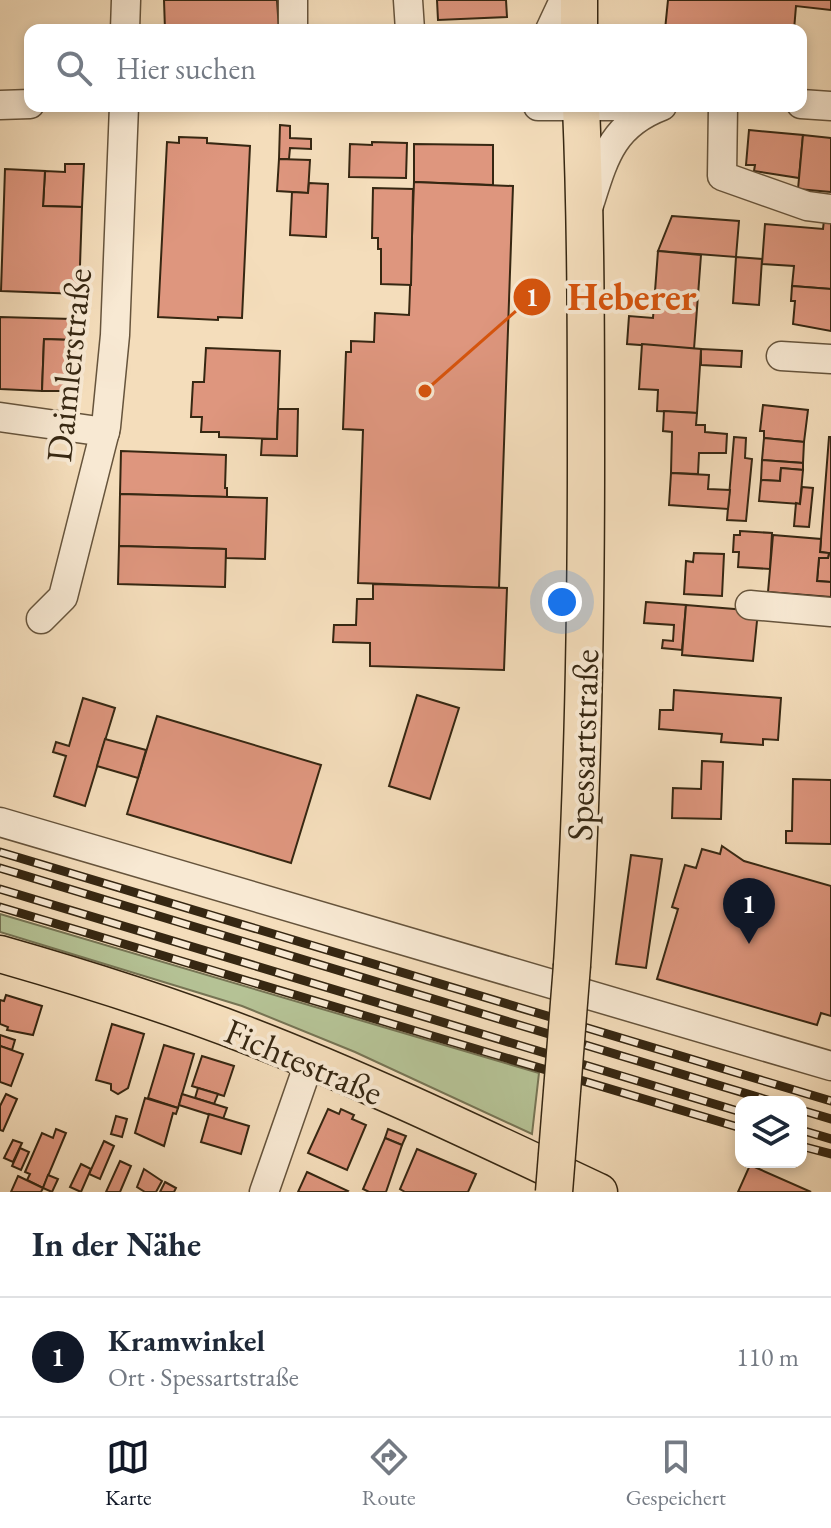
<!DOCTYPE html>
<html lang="de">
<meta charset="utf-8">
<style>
body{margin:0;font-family:"EB Garamond",serif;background:#f2f2f3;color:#1f2937}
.controls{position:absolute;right:24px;bottom:24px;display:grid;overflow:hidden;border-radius:16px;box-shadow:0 4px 12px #0003}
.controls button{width:72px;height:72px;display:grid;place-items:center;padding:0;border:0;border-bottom:2px solid #e0e1e3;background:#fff;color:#1f2937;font:40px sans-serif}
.you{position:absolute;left:562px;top:602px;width:28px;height:28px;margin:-20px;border:6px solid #fff;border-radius:50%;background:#1a73e8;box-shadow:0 0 0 12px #1a73e833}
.badge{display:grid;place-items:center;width:52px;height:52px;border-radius:50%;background:#111827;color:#fff;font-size:26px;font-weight:700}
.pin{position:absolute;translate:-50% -66px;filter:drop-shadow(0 2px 4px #0008)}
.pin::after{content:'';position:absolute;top:42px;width:28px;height:24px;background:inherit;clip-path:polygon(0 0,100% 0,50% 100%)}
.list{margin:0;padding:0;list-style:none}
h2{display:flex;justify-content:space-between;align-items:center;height:104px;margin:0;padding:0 32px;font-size:34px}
h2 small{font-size:26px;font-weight:400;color:#747a83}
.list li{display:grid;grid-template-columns:52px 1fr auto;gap:24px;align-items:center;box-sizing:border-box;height:120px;padding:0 32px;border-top:2px solid #e0e1e3}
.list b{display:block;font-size:30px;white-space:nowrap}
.list p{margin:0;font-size:26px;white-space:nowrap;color:#747a83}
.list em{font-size:26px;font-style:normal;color:#747a83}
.icon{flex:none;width:44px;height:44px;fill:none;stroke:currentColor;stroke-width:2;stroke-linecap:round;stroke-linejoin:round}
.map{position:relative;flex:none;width:831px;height:1192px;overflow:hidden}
.search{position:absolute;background:#fff;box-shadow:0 4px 12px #0003;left:24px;right:24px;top:24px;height:88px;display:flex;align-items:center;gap:20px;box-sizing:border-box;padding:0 28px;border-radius:16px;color:#747a83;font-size:30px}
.sheet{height:224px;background:#fff}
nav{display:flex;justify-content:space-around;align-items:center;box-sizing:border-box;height:112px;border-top:2px solid #e0e1e3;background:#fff;font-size:22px;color:#747a83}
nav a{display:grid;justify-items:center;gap:4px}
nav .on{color:#111827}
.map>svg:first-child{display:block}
.green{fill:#b5c295;stroke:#767454;stroke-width:2}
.building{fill:#de967e;stroke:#362712;stroke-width:2}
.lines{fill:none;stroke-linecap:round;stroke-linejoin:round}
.minor-casing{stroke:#66543c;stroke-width:31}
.major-casing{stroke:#362712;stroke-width:39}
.minor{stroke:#f8e9d3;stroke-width:28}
.major{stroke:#f4ddbb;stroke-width:36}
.rail-casing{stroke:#362712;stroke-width:9}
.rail{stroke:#f8e9d3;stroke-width:6;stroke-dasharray:18;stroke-linecap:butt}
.major-bridge-casing{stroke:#362712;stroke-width:39;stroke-linecap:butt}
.major-bridge{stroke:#f4ddbb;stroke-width:36}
.labels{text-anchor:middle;stroke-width:8;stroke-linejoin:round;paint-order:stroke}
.street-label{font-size:36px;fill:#362712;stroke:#f8e9d3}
.leader{fill:none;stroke:#d6540d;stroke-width:3}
.callout-dot{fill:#d6540d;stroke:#f8e9d3;stroke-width:3}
.mark-label{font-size:24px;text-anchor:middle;font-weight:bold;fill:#fff}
.callout-label{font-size:38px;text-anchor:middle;font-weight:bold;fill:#d6540d;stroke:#f8e9d3;stroke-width:8;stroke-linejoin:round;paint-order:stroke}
</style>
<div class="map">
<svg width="831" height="1192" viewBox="0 0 831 1192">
<rect width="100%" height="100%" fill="#f4ddbb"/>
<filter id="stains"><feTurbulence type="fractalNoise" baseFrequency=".0025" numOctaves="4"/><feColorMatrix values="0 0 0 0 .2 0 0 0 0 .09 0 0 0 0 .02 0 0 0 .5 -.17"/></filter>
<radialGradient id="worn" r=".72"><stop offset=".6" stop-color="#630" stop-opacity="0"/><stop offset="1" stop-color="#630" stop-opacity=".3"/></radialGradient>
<path class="green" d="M0,914l539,159 -7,61 -177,-82 -113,-46 -242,-74z"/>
<g class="building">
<path d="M164,0h113l2,30h-114z"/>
<path d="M437,0h69l1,17 -69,3z"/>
<path d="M668,0h163v10l-35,-4 -2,24h-129z"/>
<path d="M280,125l10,1v12l21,1v10l-21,-1 -1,11h-10z"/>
<path d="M749,130l54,5 -4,43 -45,-7 1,-6h-9z"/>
<path d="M803,135l28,3v54l-33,-3z"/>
<path d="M179,137l28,1v5l43,3 -8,172 -24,-1v3l-60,-3 9,-175 12,1z"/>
<path d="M372,142l35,1 -1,35 -57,-1 1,-33 22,1z"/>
<path d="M414,144l79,1v40l-79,-3z"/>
<path d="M279,159l31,1 -2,33 -31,-2z"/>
<path d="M65,164h19l-2,43 -39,-1 2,-35 20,1z"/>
<path d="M5,169l40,2 -2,35 39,1 -3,87 -78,-3z"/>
<path d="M414,182l99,4 -14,402 -141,-5 5,-153 -20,-1 3,-77h5v-11l23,1 1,-29 34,2z"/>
<path d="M309,183l19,1 -2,53 -36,-2 2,-43 16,1z"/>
<path d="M373,188l40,1 -2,96 -30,-1v-35h-3v-11h-6z"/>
<path d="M672,216l67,5 -3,36 -78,-6z"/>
<path d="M824,220l7,1v68l-39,-3 2,-20 -32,-2 3,-40 58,5z"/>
<path d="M658,251l43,4 -7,94 -67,-5 2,-28 24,2z"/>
<path d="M736,257l26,2 -3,46 -26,-2z"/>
<path d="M792,286l39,3v42l-38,-7 2,-23h-4z"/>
<path d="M0,317l72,2v21l-28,-1 -2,52 -42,-2z"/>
<path d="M44,339l28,1 -2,51h-28z"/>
<path d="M642,344l59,5 -4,64 -40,-2 1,-21 -19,-1z"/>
<path d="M206,348l74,3 -3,88 -58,-2v-5h-18l1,-15h-11l2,-35h11z"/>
<path d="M701,349l41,2 -1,16 -40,-2z"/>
<path d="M763,405l45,5 -4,32 -40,-4v-7h-4z"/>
<path d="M278,409h20l-1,47 -36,-1 1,-16h15z"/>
<path d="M664,411l33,2 -1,12h9v7l22,2 -1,19h-27l-1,21 -27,-1 1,-41 -9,-1z"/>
<path d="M734,437l12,1 -1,20 7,1 -6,62 -19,-1z"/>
<path d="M829,437h2v145l-14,-1 2,-23h9l1,-5 -9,-1z"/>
<path d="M764,438l40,4 -1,21 -41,-3z"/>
<path d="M121,451l105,4 -1,33h2v9l-107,-3z"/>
<path d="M762,460l41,3v7l-22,-2 -1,13 -19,-1z"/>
<path d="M781,468l22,2 -3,34 -41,-3 2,-21 19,1z"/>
<path d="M671,473l38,2 -1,14 22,1 -2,19 -59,-4z"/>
<path d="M802,487l11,1 -4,39 -15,-1 2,-23 4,1z"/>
<path d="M120,494l147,4 -2,61 -39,-1v-9l-107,-3z"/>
<path d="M740,531l32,2 -2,36 -32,-2 1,-15h-6l1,-17h6z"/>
<path d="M773,535l48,4 -1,13 9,1 -1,5h-9l-2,23 14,1v15l-63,-5z"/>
<path d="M119,546l107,3 -1,38 -107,-3z"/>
<path d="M694,553l30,1 -2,42 -38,-2 2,-33 7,1z"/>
<path d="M373,584l134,4 -3,82 -134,-4v-23l-37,-1 1,-17h22l1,-26h16z"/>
<path d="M646,602l40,3 -4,45 -20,-2 1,-8 10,1 1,-16 -30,-2z"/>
<path d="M686,605l72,6 -5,50 -71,-6z"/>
<path d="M674,690l107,8 -3,42 -15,-1v6l-42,-3 1,-8 -63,-5 1,-19h13z"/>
<path d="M417,695l42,13 -29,91 -41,-13z"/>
<path d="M83,698l32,10 -30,98 -31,-10 12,-40 -13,-4 3,-10 13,4z"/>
<path d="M157,716l164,49 -30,98 -164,-49z"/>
<path d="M105,739l41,11 -8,28 -41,-12z"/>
<path d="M702,761l21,1 -2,57 -49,-1 1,-30 28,1z"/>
<path d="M793,779l38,1v64l-45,-1v-12h6z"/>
<path d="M722,846l22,15 87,25v130l-10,-3 -4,12 -160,-46 21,-70 -6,-2 13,-42 11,3 6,-19 18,5z"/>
<path d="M631,855l31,4 -16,109 -30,-4z"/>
<path d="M6,995l36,11 -9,29 -26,-5 1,-3 -8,-3v-24l4,1z"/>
<path d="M112,1024l32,10 -16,54 -10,6 -7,-4v-6l-15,-4z"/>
<path d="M0,1035l15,5 -3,10 -12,-4z"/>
<path d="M164,1045l30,9 -16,54 -30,-10z"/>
<path d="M0,1046l23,8 -12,32 -11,-4z"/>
<path d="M202,1056l32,10 -10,30 -32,-10z"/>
<path d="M198,1088l20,6 -4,10 -19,-6z"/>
<path d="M6,1094l11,5 -14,32 -3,-1v-24z"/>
<path d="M182,1094l45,14 -4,11 -44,-14z"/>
<path d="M145,1098l33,10 -2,6 -3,-1 -9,33 -29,-13z"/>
<path d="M328,1109l11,5 2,-5 13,6 -2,4 14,6 -19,45 -39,-17z"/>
<path d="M209,1114l40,12 -8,28 -40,-12z"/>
<path d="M116,1116l11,3 -5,18 -11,-3z"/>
<path d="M56,1129l10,4 -23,55 -16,-8 3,-6 -5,-2 17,-39 11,5z"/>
<path d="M388,1129l18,7 -4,9 -17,-7z"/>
<path d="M385,1138l17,7 -16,47h-17l-6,-3z"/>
<path d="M13,1140l9,3 -9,19 -9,-4z"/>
<path d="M104,1141l10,5 -14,33 -11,-5z"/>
<path d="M20,1148l9,4 -8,18 -9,-4z"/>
<path d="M417,1149l59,25 -8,18h-63l-5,-3z"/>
<path d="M120,1161l11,5 -11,26h-14z"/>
<path d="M81,1164l10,5 -10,23 -11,-5z"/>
<path d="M750,1165l61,27h-73z"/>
<path d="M144,1169l18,12 -6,11h-11l-8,-5z"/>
<path d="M307,1172l41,19 -1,1h-49z"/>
<path d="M48,1175l10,4 -6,13 -9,-4z"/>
<path d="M18,1176l25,12 -2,4h-30z"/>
<path d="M165,1182l11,6 -2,4h-14z"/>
</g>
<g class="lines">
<g class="minor-casing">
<g id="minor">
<path d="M293,0v30"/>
<path d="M408,0l2,30"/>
<path d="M125,30l1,-30"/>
<path d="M550,30l14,-30"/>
<path d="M801,104l30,2"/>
<path d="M0,105l30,-1"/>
<path d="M538,106h109"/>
<path d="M723,106l-1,70 85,30 24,3"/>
<path d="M589,205c15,-47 23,-80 73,-99"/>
<path d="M781,356l50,3"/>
<path d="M0,417l105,15"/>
<path d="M750,605l81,7"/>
<path d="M41,619l22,-22 43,-170 9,-92 9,-229"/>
<path d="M0,822l831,244"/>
<path d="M264,1192l46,-132"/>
</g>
</g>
<g class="major-casing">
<g id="major">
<path d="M579,0v30"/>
<path d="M0,954c84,24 167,50 249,82 119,46 235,102 350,156"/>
<path d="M572,965c11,-169 14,-338 14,-508 0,-117 0,-234 -5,-351"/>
</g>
</g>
<use href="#minor" class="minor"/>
<use href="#major" class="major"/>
<g class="rail-casing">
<g id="rail">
<path d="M0,852l831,249"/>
<path d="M0,868l774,234"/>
<path d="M0,889l741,223"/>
<path d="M0,907l741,221"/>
<path d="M801,1110l30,9"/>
<path d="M801,1130l30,9"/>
<path d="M801,1146l30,8"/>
</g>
</g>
<use href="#rail" class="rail"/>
<g class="major-bridge-casing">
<path id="major-bridge" d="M554,1192l18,-227"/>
</g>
<use href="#major-bridge" class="major-bridge"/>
</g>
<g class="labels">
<g class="street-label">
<text transform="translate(68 365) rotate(-84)" y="13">Daimlerstraße</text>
<text transform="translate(582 745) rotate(-88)" y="13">Spessartstraße</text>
<text transform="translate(304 1061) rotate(23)" y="13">Fichtestraße</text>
</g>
</g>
<path class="leader" d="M425 391L532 297"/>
<g class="callout-dot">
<circle cx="425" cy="391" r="8"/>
<circle cx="532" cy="297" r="20"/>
</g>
<g class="mark-label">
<text x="532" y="306">1</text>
</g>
<g class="callout-label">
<text x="632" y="310">Heberer</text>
</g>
<rect width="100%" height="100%" filter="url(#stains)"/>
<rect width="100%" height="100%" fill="url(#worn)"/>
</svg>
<div class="controls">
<button><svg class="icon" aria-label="layers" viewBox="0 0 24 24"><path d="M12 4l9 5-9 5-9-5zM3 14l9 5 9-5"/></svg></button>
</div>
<div class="you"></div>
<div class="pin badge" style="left:749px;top:944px">1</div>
<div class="search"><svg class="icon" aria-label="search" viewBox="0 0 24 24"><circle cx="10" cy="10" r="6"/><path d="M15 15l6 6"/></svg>Hier suchen</div>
</div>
<section class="sheet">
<h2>In der Nähe<small></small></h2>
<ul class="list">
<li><span class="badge">1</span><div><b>Kramwinkel</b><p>Ort · Spessartstraße</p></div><em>110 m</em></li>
</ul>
</section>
<nav>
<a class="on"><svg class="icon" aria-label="map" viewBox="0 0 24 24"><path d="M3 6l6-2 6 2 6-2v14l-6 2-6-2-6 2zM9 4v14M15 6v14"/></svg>Karte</a>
<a><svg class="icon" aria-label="directions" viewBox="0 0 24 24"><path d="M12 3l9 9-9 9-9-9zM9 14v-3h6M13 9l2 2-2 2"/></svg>Route</a>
<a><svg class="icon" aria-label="saved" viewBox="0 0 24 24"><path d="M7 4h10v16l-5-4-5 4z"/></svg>Gespeichert</a>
</nav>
